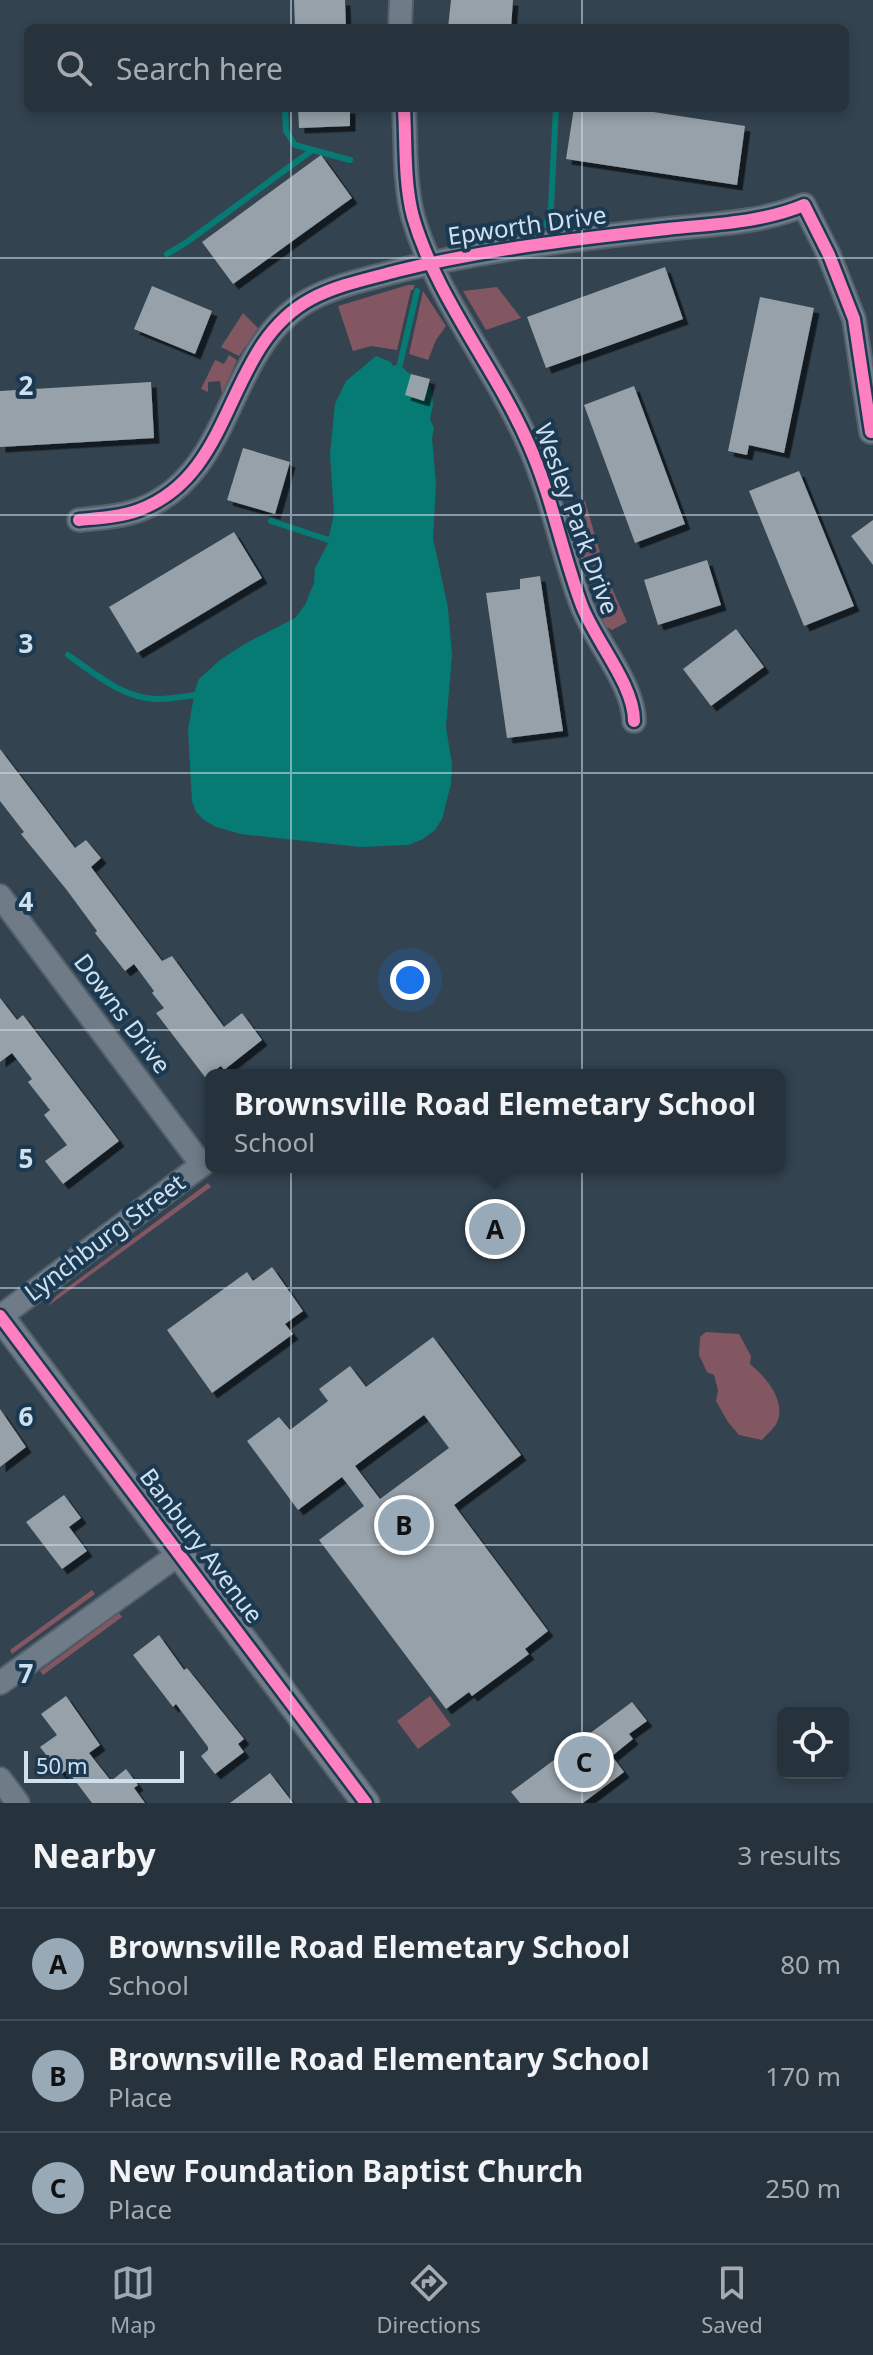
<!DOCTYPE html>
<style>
body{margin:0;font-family:"Noto Sans",sans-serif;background:#323e47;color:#f1f3f6}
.controls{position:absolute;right:24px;bottom:24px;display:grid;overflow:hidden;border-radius:12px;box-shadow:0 4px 12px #0003}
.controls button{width:72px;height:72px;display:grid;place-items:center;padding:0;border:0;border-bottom:2px solid #424d56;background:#26323c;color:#f1f3f6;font:40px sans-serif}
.scale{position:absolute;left:24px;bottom:20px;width:160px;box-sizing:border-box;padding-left:8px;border:4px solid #cfe0ef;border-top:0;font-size:22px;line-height:28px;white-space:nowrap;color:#cfe0ef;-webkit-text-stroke:6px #1c3952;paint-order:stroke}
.you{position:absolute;left:410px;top:980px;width:28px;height:28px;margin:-20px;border:6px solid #fff;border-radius:50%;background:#1a73e8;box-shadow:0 0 0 12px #1a73e833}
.badge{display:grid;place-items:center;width:52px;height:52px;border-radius:50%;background:#98a9b7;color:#111;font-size:26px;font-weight:700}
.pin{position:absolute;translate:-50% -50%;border:4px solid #fff;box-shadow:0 2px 8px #0006}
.popup{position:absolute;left:205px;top:1069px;width:580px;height:104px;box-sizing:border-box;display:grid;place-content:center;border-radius:12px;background:#26323c;filter:drop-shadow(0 2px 6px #0005);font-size:26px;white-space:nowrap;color:#a4aaaf}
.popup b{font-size:30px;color:#f1f3f6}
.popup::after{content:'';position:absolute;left:50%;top:100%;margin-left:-16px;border:16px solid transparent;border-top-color:#26323c}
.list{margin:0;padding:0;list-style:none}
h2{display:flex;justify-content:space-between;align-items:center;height:104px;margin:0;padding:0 32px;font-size:34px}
h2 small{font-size:26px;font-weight:400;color:#a4aaaf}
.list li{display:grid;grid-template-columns:52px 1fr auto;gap:24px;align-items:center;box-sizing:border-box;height:112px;padding:0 32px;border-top:2px solid #424d56}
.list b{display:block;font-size:30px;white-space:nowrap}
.list p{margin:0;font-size:26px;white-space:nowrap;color:#a4aaaf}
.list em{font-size:26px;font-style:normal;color:#a4aaaf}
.icon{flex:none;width:44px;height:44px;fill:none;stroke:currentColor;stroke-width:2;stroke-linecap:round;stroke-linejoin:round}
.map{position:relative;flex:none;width:873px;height:1803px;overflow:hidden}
.search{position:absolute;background:#26323c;box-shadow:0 4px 12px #0003;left:24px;right:24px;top:24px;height:88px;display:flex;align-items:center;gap:20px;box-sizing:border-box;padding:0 28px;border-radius:12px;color:#a4aaaf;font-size:30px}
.sheet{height:440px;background:#26323c}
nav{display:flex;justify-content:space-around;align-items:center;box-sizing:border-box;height:112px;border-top:2px solid #424d56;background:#26323c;font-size:22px;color:#a4aaaf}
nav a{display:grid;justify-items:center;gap:4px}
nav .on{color:#98a9b7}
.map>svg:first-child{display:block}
.green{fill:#835762}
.water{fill:#057b74}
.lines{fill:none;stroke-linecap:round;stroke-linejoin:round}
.stream{stroke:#057b74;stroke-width:6}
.building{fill:#97a1a9;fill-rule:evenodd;filter:url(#shadow)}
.minor-casing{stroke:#53616c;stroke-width:26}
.tertiary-casing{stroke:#53616c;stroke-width:30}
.minor{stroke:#6f7c87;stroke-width:22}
.tertiary{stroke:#6f7c87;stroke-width:26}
.cycleway-casing{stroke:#1c3952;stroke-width:17}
.cycleway{stroke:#ff80c0;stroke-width:12}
.grid{fill:none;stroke:#cfe0ef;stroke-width:2;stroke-opacity:0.55}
.labels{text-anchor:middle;stroke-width:8;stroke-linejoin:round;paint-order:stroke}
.street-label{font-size:24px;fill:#cfe0ef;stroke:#1c3952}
.grid-label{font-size:26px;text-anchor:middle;font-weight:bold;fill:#cfe0ef;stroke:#1c3952;stroke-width:8;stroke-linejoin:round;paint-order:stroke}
</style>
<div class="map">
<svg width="873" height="1803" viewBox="0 0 873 1803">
<defs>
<filter id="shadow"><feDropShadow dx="5.5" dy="5.5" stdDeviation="0" flood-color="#0009"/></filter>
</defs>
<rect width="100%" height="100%" fill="#334350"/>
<g class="green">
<path d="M408,285h7l-2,5h-2l-14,60 -26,-4 -18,5 -15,-45z"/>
<path d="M497,287l24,31 -35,12 -23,-39z"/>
<path d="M423,291l23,35 -10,14 -8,20 -19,-6z"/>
<path d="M243,313l15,15 -19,28 -18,-9z"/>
<path d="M229,355l8,5 -15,34 -2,-13 -12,1v10l-7,-3 14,-29 9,4z"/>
<path d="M585,501l20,69 -19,7 -20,-68z"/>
<path d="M606,575l21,47 -15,8 -7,-4 -17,-45z"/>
<path d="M208,1183l3,4 -163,119 8,-10z"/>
<path d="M706,1332l33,2 12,22 -1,8c15,12 35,35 28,56 -2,7 -11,14 -16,20l-23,-5 -11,-13 -12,-21 2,-11 -4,-15 -7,-3 -8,-17 1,-18z"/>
<path d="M92,1590l3,4 -83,60 -2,-4z"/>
<path d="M119,1613l3,4 -79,58 -3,-4z"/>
<path d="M430,1696l21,29 -33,24 -21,-28z"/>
</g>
<path class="water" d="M376,356l15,6 2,4 7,-2 6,7 25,16 2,17 -3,15 4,9 -2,10 4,47 -3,53 15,70 4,47 -6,72 6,37 -1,20 -9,35 -7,11 -12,9 -15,6 -48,2 -119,-13 -25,-7 -12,-7 -8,-8 -4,-11 -4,-71 7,-40 4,-11 21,-19 26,-17 49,-25 10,-13 9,-22 1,-15 12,-23 7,-31 -4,-60 5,-50 11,-23z"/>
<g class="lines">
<g class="stream">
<path d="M285,108l1,23 9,14 55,15"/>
<path d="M546,225l5,-18 5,-99"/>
<path d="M167,254l20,-12 124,-91"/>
<path d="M400,364l17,-73"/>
<path d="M271,521l58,19"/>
<path d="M68,655c26,18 56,44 89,44 12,0 25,-2 38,-4"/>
</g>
</g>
<g class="building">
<path d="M294,0h51l1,28h-51z"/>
<path d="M451,0h62l-2,28h-63z"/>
<path d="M298,108h52v18l-51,2z"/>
<path d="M574,108h53l118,18 -8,59 -171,-26z"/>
<path d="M321,155l31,43 -119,86 -31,-42z"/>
<path d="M665,267l18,52 -137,49 -19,-51z"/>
<path d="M152,286l60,25 -17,43 -61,-25z"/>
<path d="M760,297l54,11 -30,145 -35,-8 -2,10 -19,-4z"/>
<path d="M411,374l19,5 -6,22 -19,-6z"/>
<path d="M151,382l3,56 -154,9v-56z"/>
<path d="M634,386l51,138 -50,19 -51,-138z"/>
<path d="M243,448l47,14 -15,52 -48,-14z"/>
<path d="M799,471l55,135 -50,20 -55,-135z"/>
<path d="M873,520v45l-22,-29z"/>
<path d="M234,532l28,46 -125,75 -28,-46z"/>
<path d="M707,560l14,45 -63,20 -14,-45z"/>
<path d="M540,576l23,155 -56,7 -21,-145 34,-4v-10z"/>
<path d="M736,629l28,38 -53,39 -28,-37z"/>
<path d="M0,749l75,99 11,-8 15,18 -10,9 71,94 10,-5 52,71 18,-14 20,27 -38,30 -3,-4 -16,11 -49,-64 8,-5 -12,-15 2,-2 -20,-27 -9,7 -30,-38 2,-2 -31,-42 -45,-55 3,-2 -24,-31z"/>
<path d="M0,998l17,22 6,-5 96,126 -56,43 -18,-23 22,-16 -23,-30 6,-5 -22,-28 4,-3 -20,-26 -12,9z"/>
<path d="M272,1267l31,44 -18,13 8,10 -81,59 -45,-63 80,-58 6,9z"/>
<path d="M433,1337l88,118 -67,50 94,126 -23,18 4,5 -57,42 -3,-4 -23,17 -127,-169 45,-34 -22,-29 -44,33 -51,-69 32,-24 11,13 38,-29 -9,-12 31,-23 16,21zM424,1415l25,33 -69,51 -25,-33z"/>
<path d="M0,1409l26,38 -26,20z"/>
<path d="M64,1495l17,23 -12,9 18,24 -25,18 -36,-47z"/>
<path d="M159,1635l25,35 3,-2 57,71 -6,5 6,8 -29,22 -14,-18 7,-6v-3l-32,-43 -3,3 -40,-52z"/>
<path d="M66,1696l34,49 -11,8 22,28 15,-12 12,16 -4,3 11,15h-53l-25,-33 -6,4 -21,-27 17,-12 -16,-21z"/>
<path d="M632,1702l15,19 -18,13 4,5 -21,17 12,16 -41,31h-63l-9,-11z"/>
<path d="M270,1773l23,30h-63z"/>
</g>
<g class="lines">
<g class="minor-casing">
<g id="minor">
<path d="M400,28l1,-28"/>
<path d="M404,108c2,35 0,75 9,109 24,82 82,150 116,228 23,52 33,108 53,161 14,36 52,79 52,115"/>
<path d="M79,520c20,-2 41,-3 60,-10 99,-37 84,-164 172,-211 26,-14 57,-20 86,-28 89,-22 180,-32 270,-42 46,-5 94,-6 137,-24l25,50 25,64 17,113"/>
<path d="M0,896l202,269"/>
<path d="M0,1317l211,-159"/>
<path d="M0,1683l179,-129"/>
<path d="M0,1779l18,24"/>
</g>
</g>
<g class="tertiary-casing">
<path id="tertiary" d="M0,1316l366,487"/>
</g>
<use href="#minor" class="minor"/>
<use href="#tertiary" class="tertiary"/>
<g class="cycleway-casing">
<g id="cycleway">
<path d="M404,108c2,35 0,75 9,109 24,82 82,150 116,228 23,52 33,108 53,161 14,36 52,79 52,115"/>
<path d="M79,520c20,-2 41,-3 60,-10 99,-37 84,-164 172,-211 26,-14 57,-20 86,-28 89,-22 180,-32 270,-42 46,-5 94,-6 137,-24l25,50 25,64 17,113"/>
<path d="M0,1316l366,487"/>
</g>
</g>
<use href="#cycleway" class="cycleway"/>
</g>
<path class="grid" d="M291,0v28M582,0v28M291,108v1695M582,108v1695M0,258h873M0,515h873M0,773h873M0,1030h873M0,1288h873M0,1545h873"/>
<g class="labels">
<g class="street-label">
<text transform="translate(527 226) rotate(-8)" y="8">Epworth Drive</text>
<text transform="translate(576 519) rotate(70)" y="8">Wesley Park Drive</text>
<text transform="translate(122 1014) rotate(53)" y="8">Downs Drive</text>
<text transform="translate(105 1238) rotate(-37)" y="8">Lynchburg Street</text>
<text transform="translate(201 1546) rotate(53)" y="8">Banbury Avenue</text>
</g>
</g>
<g class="grid-label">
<text x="26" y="395">2</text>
<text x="26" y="653">3</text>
<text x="26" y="911">4</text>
<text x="26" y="1168">5</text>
<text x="26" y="1426">6</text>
<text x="26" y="1683">7</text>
</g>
</svg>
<div class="controls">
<button><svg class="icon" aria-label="locate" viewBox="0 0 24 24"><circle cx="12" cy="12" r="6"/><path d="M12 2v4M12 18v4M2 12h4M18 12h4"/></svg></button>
</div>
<div class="scale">50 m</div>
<div class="you"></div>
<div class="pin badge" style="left:495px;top:1229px">A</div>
<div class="popup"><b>Brownsville Road Elemetary School</b>School</div>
<div class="pin badge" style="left:404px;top:1525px">B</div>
<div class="pin badge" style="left:584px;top:1762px">C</div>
<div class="search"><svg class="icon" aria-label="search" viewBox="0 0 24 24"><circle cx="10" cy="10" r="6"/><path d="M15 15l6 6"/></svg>Search here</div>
</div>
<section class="sheet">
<h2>Nearby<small>3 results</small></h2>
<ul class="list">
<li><span class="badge">A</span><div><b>Brownsville Road Elemetary School</b><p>School</p></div><em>80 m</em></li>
<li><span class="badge">B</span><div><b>Brownsville Road Elementary School</b><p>Place</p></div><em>170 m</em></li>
<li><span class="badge">C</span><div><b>New Foundation Baptist Church</b><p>Place</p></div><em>250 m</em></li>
</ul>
</section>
<nav>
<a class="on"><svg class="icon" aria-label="map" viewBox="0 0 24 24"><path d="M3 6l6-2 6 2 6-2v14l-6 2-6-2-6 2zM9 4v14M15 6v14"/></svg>Map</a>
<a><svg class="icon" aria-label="directions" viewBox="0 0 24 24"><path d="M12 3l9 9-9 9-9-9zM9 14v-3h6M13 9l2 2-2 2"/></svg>Directions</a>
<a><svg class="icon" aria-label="saved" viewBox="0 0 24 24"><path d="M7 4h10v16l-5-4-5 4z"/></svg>Saved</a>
</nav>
